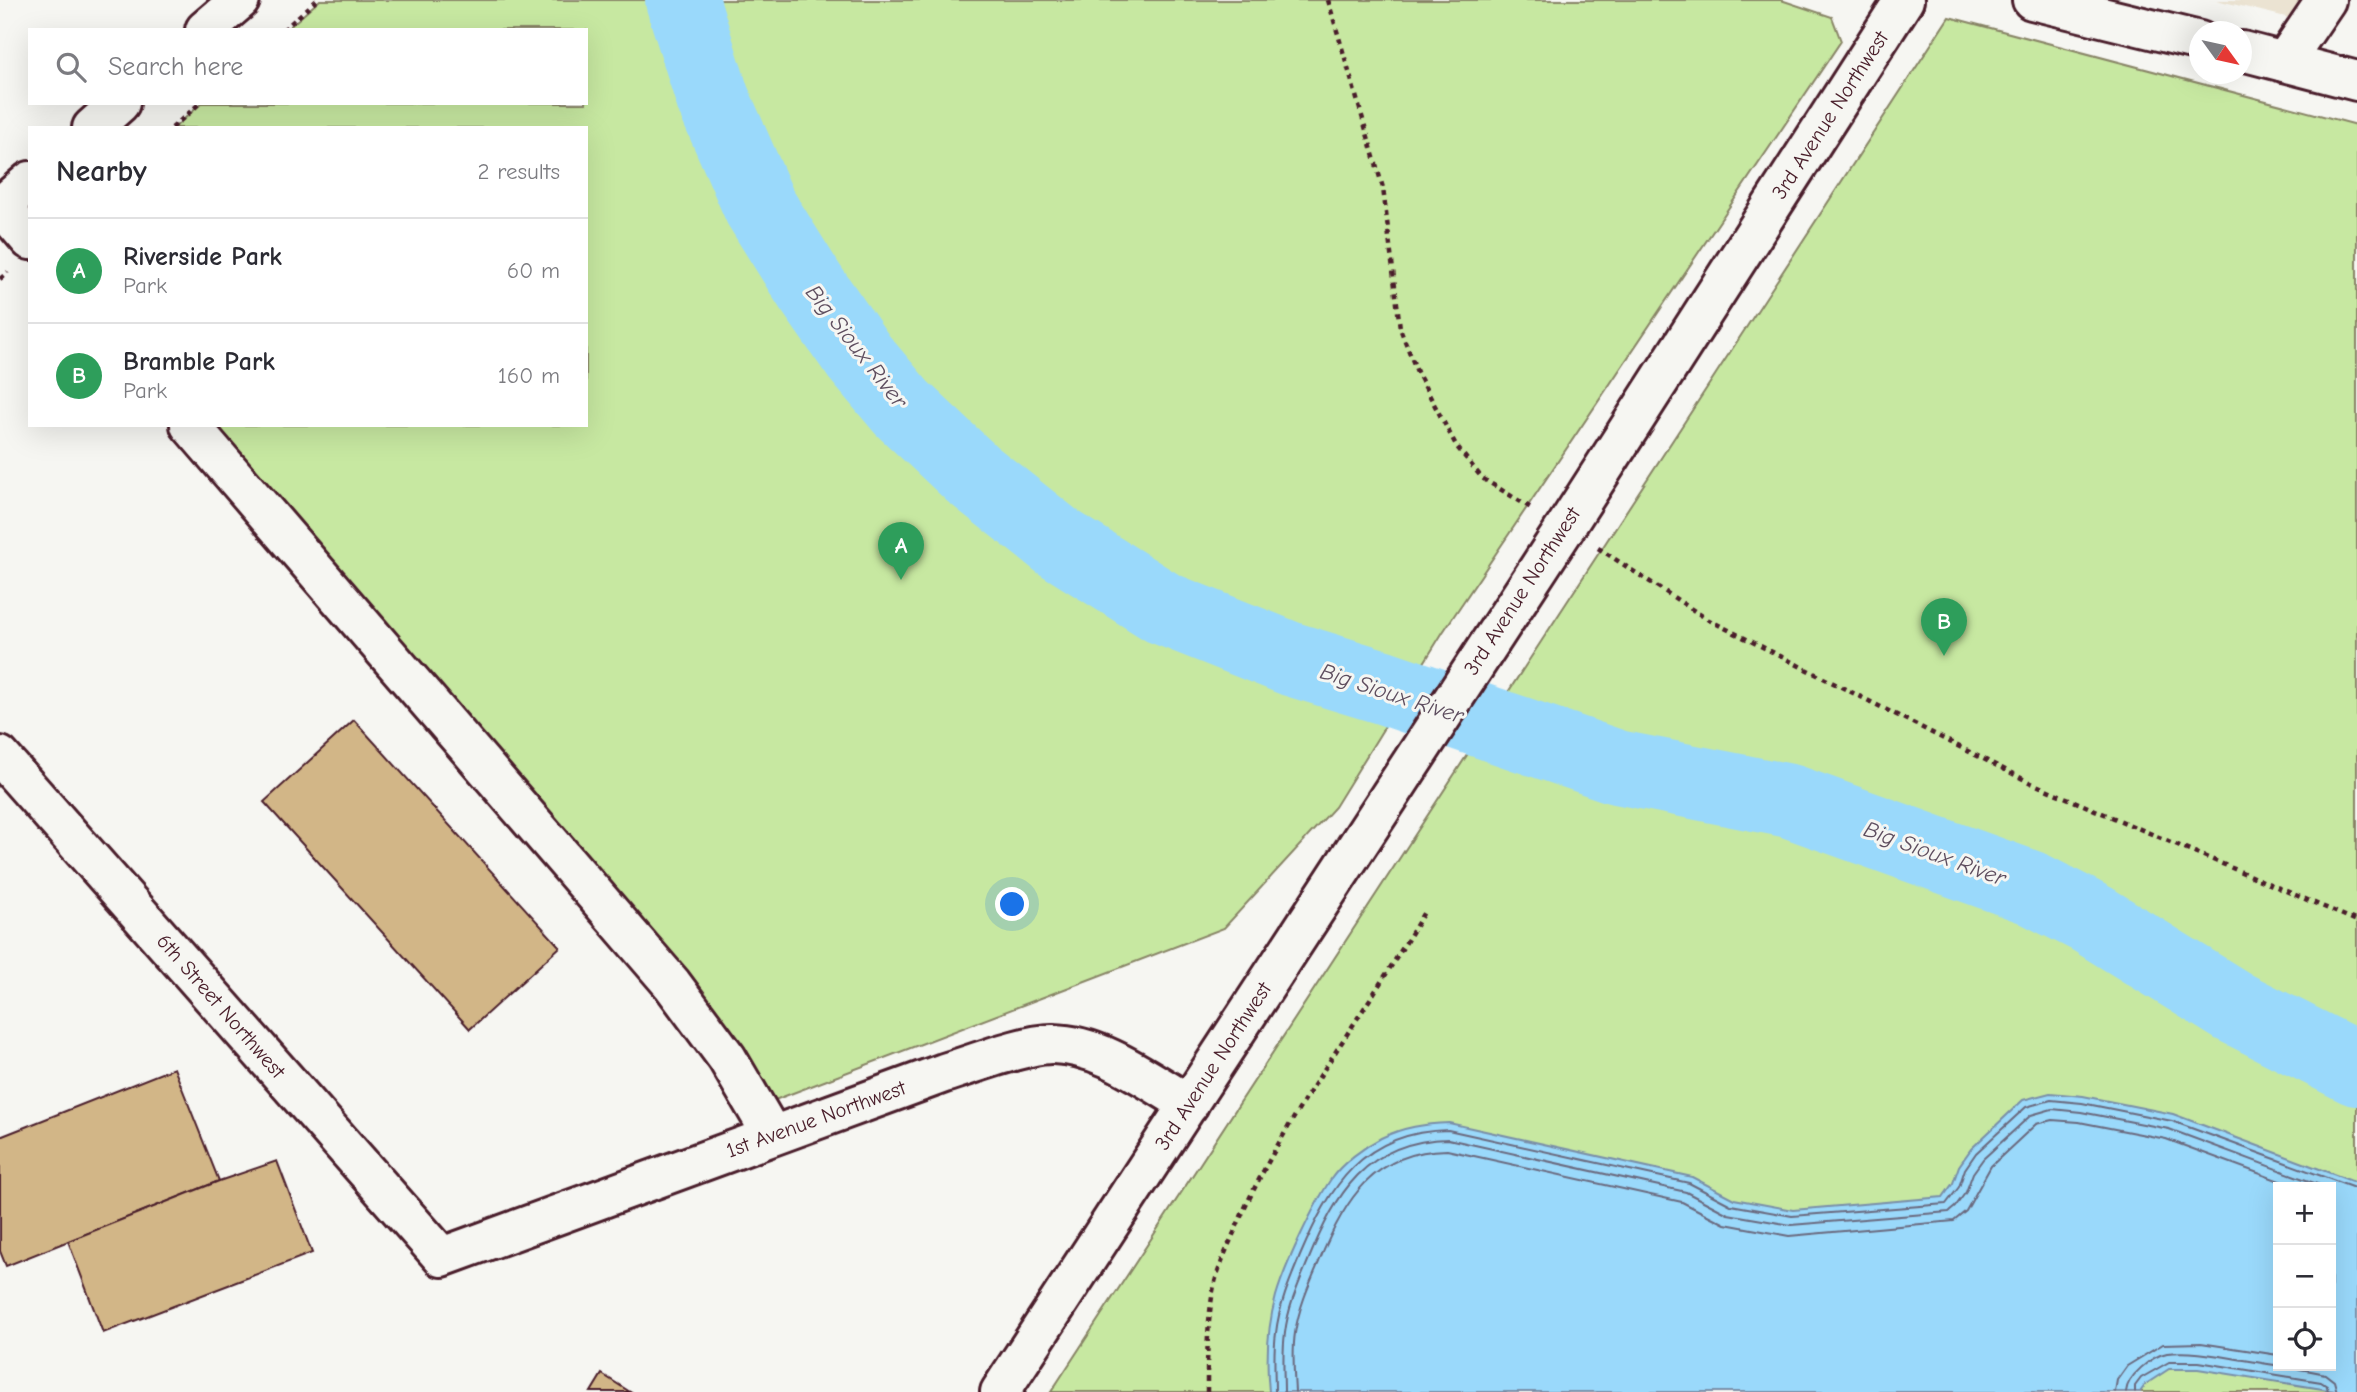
<!DOCTYPE html>
<meta charset="utf-8">
<style>
body{margin:0;font-family:"Comic Neue",sans-serif;background:#f7f7f7;color:#2b2b33}
.controls{position:absolute;right:21px;bottom:21px;display:grid;overflow:hidden;border-radius:0px;box-shadow:0 7px 28px #0002}
.controls button{width:63px;height:63px;display:grid;place-items:center;padding:0;border:0;border-bottom:2px solid #e1e1e2;background:#fff;color:#2b2b33;font:35px sans-serif}
.compass{position:absolute;left:2189px;top:21px;width:63px;height:63px;border-radius:50%;background:#fff;box-shadow:0 7px 28px #0002;rotate:123deg}
.you{position:absolute;left:1013px;top:905px;width:24px;height:24px;margin:-18px;border:5px solid #fff;border-radius:50%;background:#1a73e8;box-shadow:0 0 0 10px #1a73e833}
.badge{display:grid;place-items:center;width:46px;height:46px;border-radius:50%;background:#1a73e8;color:#fff;font-size:23px;font-weight:700}
.pin{position:absolute;translate:-50% -58px;filter:drop-shadow(0 2px 4px #0008)}
.pin::after{content:'';position:absolute;top:37px;width:24px;height:21px;background:inherit;clip-path:polygon(0 0,100% 0,50% 100%)}
.list{margin:0;padding:0;list-style:none}
h2{display:flex;justify-content:space-between;align-items:center;height:91px;margin:0;padding:0 28px;font-size:30px}
h2 small{font-size:23px;font-weight:400;color:#7c7c81}
.list li{display:grid;grid-template-columns:46px 1fr auto;gap:21px;align-items:center;box-sizing:border-box;height:105px;padding:0 28px;border-top:2px solid #e1e1e2}
.list b{display:block;font-size:26px;white-space:nowrap}
.list p{margin:0;font-size:23px;white-space:nowrap;color:#7c7c81}
.list em{font-size:23px;font-style:normal;color:#7c7c81}
.icon{flex:none;width:38px;height:38px;fill:none;stroke:currentColor;stroke-width:2;stroke-linecap:round;stroke-linejoin:round}
.map{position:relative;flex:none;width:2357px;height:1392px;overflow:hidden}
.search{position:absolute;background:#fff;box-shadow:0 7px 28px #0002;left:28px;top:28px;width:560px;height:77px;display:flex;align-items:center;gap:18px;box-sizing:border-box;padding:0 24px;border-radius:0px;color:#7c7c81;font-size:26px}
.panel{position:absolute;background:#fff;box-shadow:0 7px 28px #0002;left:28px;top:126px;width:560px;height:301px;border-radius:0px}
.map>svg:first-child{display:block}
.built{fill:#ebe3d2}
.green{fill:#c7e8a1;stroke:#888466;stroke-width:2;fill-rule:evenodd}
.water{fill:#9ad9fb;stroke:#7a8fa8;stroke-width:2;fill-rule:evenodd}
.lines{fill:none;stroke-linecap:round;stroke-linejoin:round}
.shore{stroke:#6a697e;stroke-width:2}
.river{stroke:#9ad9fb;stroke-width:74}
.building{fill:#d2b687;stroke:#4a1f2b;stroke-width:2}
.minor-casing{stroke:#4a1f2b;stroke-width:44}
.major-casing{stroke:#4a1f2b;stroke-width:44}
.path{stroke:#4a1f2b;stroke-width:4.5;stroke-dasharray:5 5;stroke-linecap:butt}
.minor{stroke:#f6f6f2;stroke-width:38}
.major{stroke:#f6f6f2;stroke-width:38}
.labels{text-anchor:middle;stroke-width:6;stroke-linejoin:round;paint-order:stroke}
.street-label{font-size:21px;fill:#4a1f2b;stroke:#f6f6f2}
.water-label{font-size:23px;font-style:italic;fill:#5e4e5f;stroke:#f6f6f2}
</style>
<div class="map">
<svg width="2357" height="1392" viewBox="0 0 2357 1392">
<rect width="100%" height="100%" fill="#f6f6f2"/>
<filter id="ink" filterUnits="userSpaceOnUse"><feTurbulence type="fractalNoise" baseFrequency=".0143" numOctaves="2"/><feDisplacementMap in="SourceGraphic" scale="14" xChannelSelector="R" yChannelSelector="G"/><feConvolveMatrix kernelMatrix="1 2 1 2 8 2 1 2 1" color-interpolation-filters="sRGB"/></filter>
<g filter="url(#ink)">
<path class="built" d="M2216,0h86l-12,18z"/>
<g class="green">
<path d="M320,0h1461l51,17 9,24 -398,591 -108,175 -111,121 -452,173 -582,-676h396v-297h-412l28,-25h384v-73h-300z"/>
<path d="M1949,17l408,108v1267h-1306zM2278,1187h53v179h-53z"/>
</g>
<path class="water" d="M2050,1093l33,3 90,18 184,69v209h-16l-143,-23h-29l-23,15 -6,8h-871c-3,-32 -2,-64 7,-96 9,-31 37,-90 55,-117 11,-16 33,-32 50,-41 22,-11 44,-14 68,-15l243,54 42,22 59,11 150,-13 10,-14 6,-17 12,-17 52,-49zM2278,1187h53v179h-53z"/>
<g class="lines">
<g class="shore">
<path d="M1275,1392c0,-20 -2,-39 1,-59 3,-27 13,-51 24,-77 30,-71 63,-124 148,-126l241,53 42,22 61,11 154,-12 13,-17 6,-18 11,-16 50,-46 25,-7 31,3 90,18 185,68"/>
<path d="M1284,1392c0,-20 -2,-39 1,-59 3,-26 13,-48 23,-72 28,-68 58,-120 140,-122l238,53 42,22 63,11 158,-13 6,-5 11,-15 7,-19 10,-14 48,-44 21,-6 29,3 88,17 156,58"/>
<path d="M1295,1392c-1,-20 -3,-39 0,-59 4,-26 14,-48 24,-71 25,-62 55,-111 128,-112l235,52 43,22 64,12 165,-15 12,-10 25,-45 45,-42 16,-4 27,2 87,17 130,48"/>
<path d="M2115,1392l2,-12 10,-14 36,-22 38,-1 77,12"/>
<path d="M2126,1392c1,-16 26,-36 41,-39 25,-3 52,3 77,7 27,5 54,8 81,14l9,7 3,11"/>
<path d="M2135,1392v-6l6,-8 28,-16h30l122,20 6,4 1,6"/>
</g>
<path class="river" d="M682,0l31,99 47,108 50,80 49,70 43,51 70,66 86,68 105,66 128,51 92,28 234,80 173,34 242,87 60,31 142,88 123,62"/>
</g>
<g class="building">
<path d="M354,720l206,227 -90,82 -206,-227z"/>
<path d="M174,1068l45,113 -213,85 -6,-15v-114z"/>
<path d="M277,1161l35,92 -209,80 -35,-92 151,-60z"/>
<path d="M602,1374l28,18h-39z"/>
</g>
<g class="lines">
<g class="minor-casing">
<g id="minor">
<path d="M2032,0l168,41"/>
<path d="M2242,51l115,30"/>
<path d="M2284,62l42,-62"/>
<path d="M1,206l29,34"/>
<path d="M190,425l482,559 55,74 45,77"/>
<path d="M0,756l442,501 502,-184c27,-8 83,-30 109,-29 50,1 94,36 136,60"/>
</g>
</g>
<g class="major-casing">
<g id="major">
<path d="M205,30l35,-30"/>
<path d="M92,128l28,-25"/>
<path d="M0,207l30,-26"/>
<path d="M1000,1392l565,-864 339,-528"/>
</g>
</g>
<g class="path">
<path d="M1328,0l55,188 17,140 17,44 40,75 25,31 49,30"/>
<path d="M283,30l34,-30"/>
<path d="M172,128l28,-25"/>
<path d="M0,279l8,-7"/>
<path d="M1598,548l109,71 322,163 328,139"/>
<path d="M1207,1392c0,-36 0,-71 7,-106 6,-25 19,-50 29,-74 49,-106 123,-199 181,-300"/>
</g>
<use href="#minor" class="minor"/>
<use href="#major" class="major"/>
</g>
</g>
<g class="labels">
<g class="street-label">
<text transform="translate(1830 115) rotate(-57)" y="7">3rd Avenue Northwest</text>
<text transform="translate(1522 591) rotate(-57)" y="7">3rd Avenue Northwest</text>
<text transform="translate(221 1006) rotate(49)" y="7">6th Street Northwest</text>
<text transform="translate(1213 1066) rotate(-57)" y="7">3rd Avenue Northwest</text>
<text transform="translate(816 1119) rotate(-20)" y="7">1st Avenue Northwest</text>
</g>
<g class="water-label">
<text transform="translate(857 346) rotate(52)" y="8">Big Sioux River</text>
<text transform="translate(1392 693) rotate(18)" y="8">Big Sioux River</text>
<text transform="translate(1935 853) rotate(20)" y="8">Big Sioux River</text>
</g>
</g>
</svg>
<div class="controls">
<button>+</button>
<button>−</button>
<button><svg class="icon" aria-label="locate" viewBox="0 0 24 24"><circle cx="12" cy="12" r="6"/><path d="M12 2v4M12 18v4M2 12h4M18 12h4"/></svg></button>
</div>
<svg class="compass" viewBox="-18 -18 36 36"><path d="M0-13l5 13h-10z" fill="#e53935"/><path d="M0 13l5-13h-10z" fill="#7c7c81"/></svg>
<div class="you"></div>
<div class="pin badge" style="left:901px;top:580px;background:#2e9e5b">A</div>
<div class="pin badge" style="left:1944px;top:656px;background:#2e9e5b">B</div>
<div class="search"><svg class="icon" aria-label="search" viewBox="0 0 24 24"><circle cx="10" cy="10" r="6"/><path d="M15 15l6 6"/></svg>Search here</div>
<section class="panel">
<h2>Nearby<small>2 results</small></h2>
<ul class="list">
<li><span class="badge" style="background:#2e9e5b">A</span><div><b>Riverside Park</b><p>Park</p></div><em>60 m</em></li>
<li><span class="badge" style="background:#2e9e5b">B</span><div><b>Bramble Park</b><p>Park</p></div><em>160 m</em></li>
</ul>
</section>
</div>
